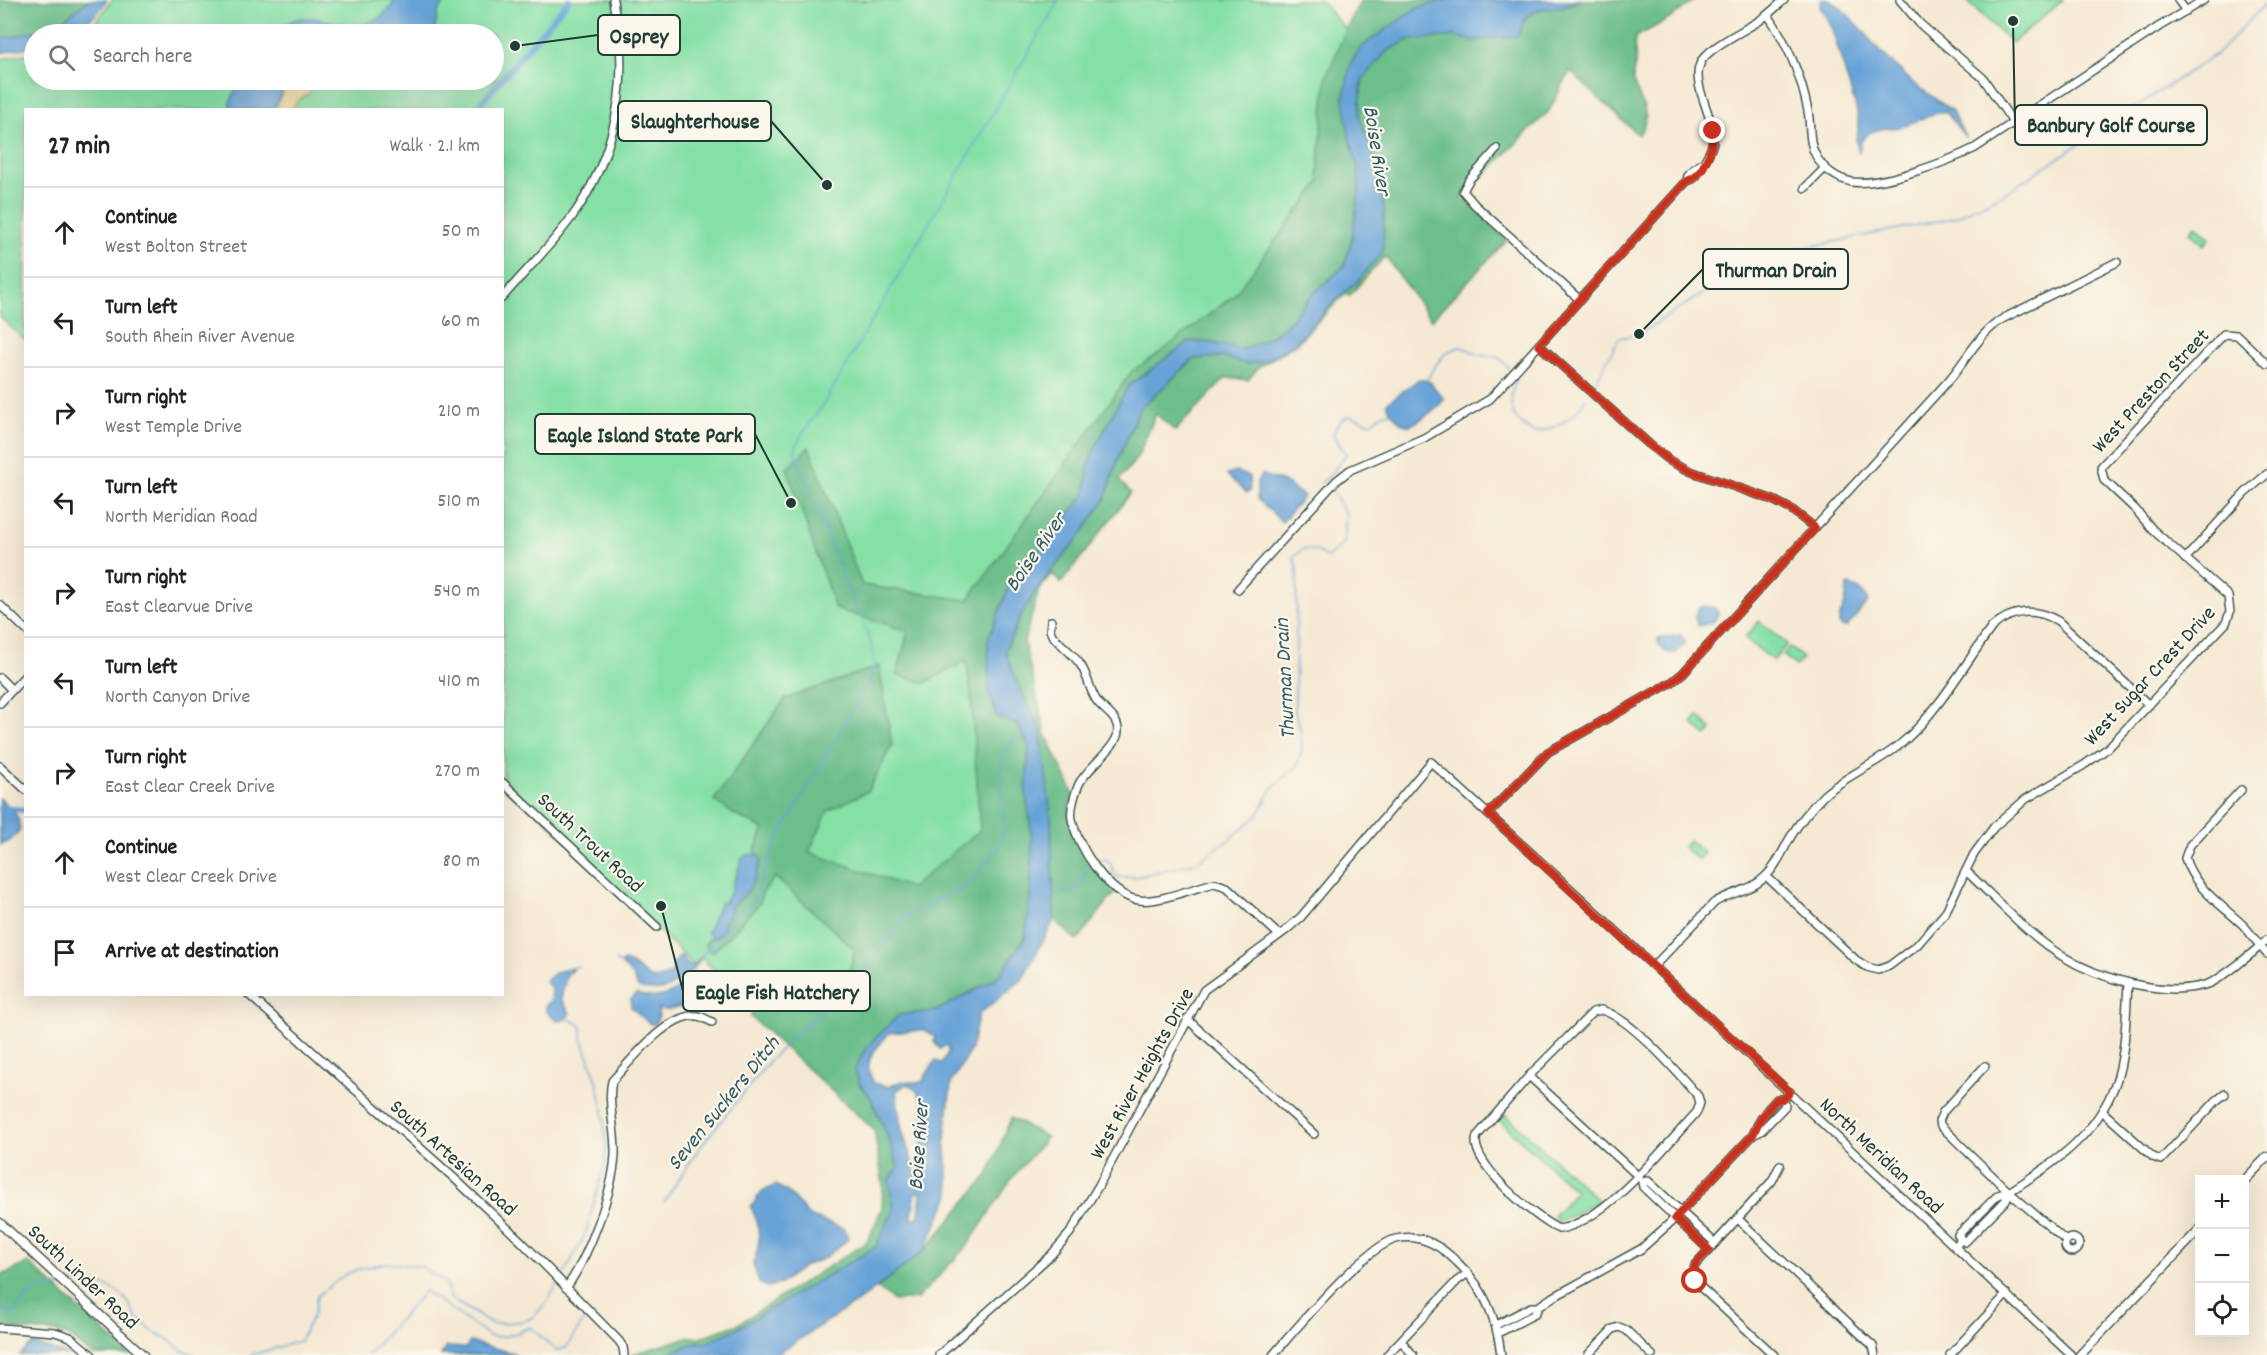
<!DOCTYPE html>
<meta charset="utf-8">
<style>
body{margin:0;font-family:Dekko,sans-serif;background:#f2f2f2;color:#222}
.controls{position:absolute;right:18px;bottom:18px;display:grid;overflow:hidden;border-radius:0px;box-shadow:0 6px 24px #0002}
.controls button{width:54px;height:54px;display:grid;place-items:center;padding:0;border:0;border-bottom:2px solid #e0e0e0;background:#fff;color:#222;font:30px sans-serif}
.stop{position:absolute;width:18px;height:18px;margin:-14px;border:4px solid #c8321e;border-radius:50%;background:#fff}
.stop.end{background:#c8321e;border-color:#fff;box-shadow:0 2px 6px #0008}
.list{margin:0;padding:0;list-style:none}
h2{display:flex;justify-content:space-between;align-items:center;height:78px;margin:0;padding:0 24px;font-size:26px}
h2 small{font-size:20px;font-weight:400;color:#767676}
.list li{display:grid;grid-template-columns:39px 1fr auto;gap:18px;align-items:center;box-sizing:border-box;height:90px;padding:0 24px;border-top:2px solid #e0e0e0}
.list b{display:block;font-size:22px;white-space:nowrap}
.list p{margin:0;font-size:20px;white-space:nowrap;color:#767676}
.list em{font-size:20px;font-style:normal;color:#767676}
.icon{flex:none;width:33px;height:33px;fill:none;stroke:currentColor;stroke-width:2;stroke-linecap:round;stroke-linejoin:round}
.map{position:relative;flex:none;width:2267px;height:1355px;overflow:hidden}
.search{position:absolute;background:#fff;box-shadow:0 6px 24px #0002;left:24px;top:24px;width:480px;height:66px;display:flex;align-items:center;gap:15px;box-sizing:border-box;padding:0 21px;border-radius:33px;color:#767676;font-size:22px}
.panel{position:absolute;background:#fff;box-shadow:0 6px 24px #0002;left:24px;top:108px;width:480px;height:888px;border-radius:0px}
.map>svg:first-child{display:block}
.green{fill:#85e0a6;stroke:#528e6d;stroke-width:1.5}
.forest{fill:#6cbe8b;stroke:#467e60;stroke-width:1.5}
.sand{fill:#eeda9e;stroke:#868c69;stroke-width:1.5}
.water{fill:#68a3d8;stroke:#447086;stroke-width:1.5;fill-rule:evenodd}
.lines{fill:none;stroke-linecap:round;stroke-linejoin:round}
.stream{stroke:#68a3d8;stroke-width:1.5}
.canal{stroke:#68a3d8;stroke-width:6}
.minor-casing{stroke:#3f574c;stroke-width:10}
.major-casing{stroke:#3f574c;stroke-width:11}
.minor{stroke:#fff;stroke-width:7}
.major{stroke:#fff;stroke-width:8}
.route{stroke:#c8321e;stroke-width:8}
.labels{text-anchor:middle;stroke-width:4.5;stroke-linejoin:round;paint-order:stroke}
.street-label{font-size:21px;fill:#1f3d34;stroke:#fbf7ec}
.water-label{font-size:22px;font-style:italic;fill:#355c65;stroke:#fbf7ec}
.leader{fill:none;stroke:#1f3d34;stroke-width:2}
.callout-dot{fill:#1f3d34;stroke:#fbf7ec;stroke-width:2}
.callout{fill:#fbf7ec;stroke:#1f3d34;stroke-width:2}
.callout-label{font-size:22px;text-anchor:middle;font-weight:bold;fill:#1f3d34}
</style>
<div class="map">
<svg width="2267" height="1355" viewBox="0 0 2267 1355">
<rect width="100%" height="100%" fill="#fbf7ec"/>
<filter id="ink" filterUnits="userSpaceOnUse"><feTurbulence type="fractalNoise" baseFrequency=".0167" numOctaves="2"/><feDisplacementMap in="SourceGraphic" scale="12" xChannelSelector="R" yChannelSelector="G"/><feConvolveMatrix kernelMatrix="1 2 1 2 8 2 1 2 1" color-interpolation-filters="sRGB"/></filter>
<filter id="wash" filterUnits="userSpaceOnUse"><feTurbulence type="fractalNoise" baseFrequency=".008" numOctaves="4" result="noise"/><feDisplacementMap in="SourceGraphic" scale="24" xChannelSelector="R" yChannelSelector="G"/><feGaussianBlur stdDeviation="1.35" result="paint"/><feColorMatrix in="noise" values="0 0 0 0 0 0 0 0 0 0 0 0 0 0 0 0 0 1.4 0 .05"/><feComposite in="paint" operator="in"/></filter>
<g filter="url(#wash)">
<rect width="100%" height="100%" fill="#f5e9d3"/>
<g class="green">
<path d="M112,0h1208l41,47 -3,121 -350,421 17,349 -250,-61 80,73 -6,22 -23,16 -42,2 -11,12 -14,1 -13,-5 -45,-40 -7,7 -191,-186 -1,-669h-476l-1,230 -25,-23v-258l34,-7v28h460v-46h-416l18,-13z"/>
<path d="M1966,0h97l-51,43z"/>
<path d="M2196,225l14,13 -6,7 -14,-13z"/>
<path d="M1759,621l28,23 -14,17 -28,-23z"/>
<path d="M1789,647l14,11 -7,8 -13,-11z"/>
<path d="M1698,716l14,13 -6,7 -14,-13z"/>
<path d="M1689,840l15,13 -6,7 -15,-13z"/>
<path d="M1505,1114l94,87 -40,21 -6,-6 23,-25 -77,-71z"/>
</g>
<g class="forest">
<path d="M0,0h89l-31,24 -45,13 -13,1z"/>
<path d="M1361,0h86l-30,8 -56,39 -12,89 9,32 1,25 -8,50 -7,23 -33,30 -24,28 -15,12 -30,14 -30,-7 -22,-2 -62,45 -25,47 -15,37 -3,25 -77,94 -20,51 29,84 12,22 -3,48 6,44 -1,52 -6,48 -25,37 -23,14 -41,22 -37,4 -34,34 -10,21 5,15 10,11 19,43 9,29 -9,13 5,28 -18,38 -140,82 -30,14 -9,-1 -32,13h-35l58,-18h13l37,-13 129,-82 15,-34 1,-24 -9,-54 -124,-114 9,-13 14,-1 11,-12 42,-2 23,-16 6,-22 -80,-73 -13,16 -2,10 -44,46 -4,4 -7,-8 4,-6 7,-1 15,-30 30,-47 -6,-11 9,-21 -29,-14 -21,-15 71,-101 94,-33 13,79 -24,46 -40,20 -19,41 102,36 69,-58 -9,-136 -5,-33 -41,22 -28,-8 11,-44 -73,-22 -48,-141 22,-21 53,138 106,15 164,-229 26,-17 76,-59 86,-113 -2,-8 8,-96 21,-51z"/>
<path d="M1582,0h113l-26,19 -33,18c-4,9 0,14 0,23 -1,9 -5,14 -2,23 5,18 21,34 4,52l-68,-64 -21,40 -87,86 45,43 -76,80 -46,-64 -35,39h-5l-4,3 -45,46 -37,23 -11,13 -22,-2 -51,53 -19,-17 -19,44 -18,22 12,13 -70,90 -9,-9 -13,17 -15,50 21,91 28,61 -4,16 23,53 25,28 -40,51 -23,-21 -3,-101 -35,-139 -11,-29 15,-34 17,-28 43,-53 25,-36 12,-38 23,-54 54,-49 28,-2 25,7 15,-2 33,-19 44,-46 19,-16 17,-125 -16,-40 3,-36 25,-29 21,-11 47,-4 17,5 67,-32 21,-2z"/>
<path d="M1011,1118l36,19 -34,40 -45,68 -51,54 -23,2 -17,-13 47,-37 64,-76z"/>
<path d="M29,1263l101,92h-38l-22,-18 -15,-5 -55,-4v-54c12,1 18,-9 29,-11z"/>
</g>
<path class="sand" d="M295,80h11l4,13 -13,8 -5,8 -18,1 10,-21z"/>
<g class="water">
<path d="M89,0h18c-8,14 -28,31 -44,34 -9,2 -20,0 -29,0v12l-34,7v-15l13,-1 45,-13z"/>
<path d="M395,0h51l-8,12 -4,22h-162c8,-8 22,-16 34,-16 14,-1 28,5 42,7 17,3 40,-9 47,-25z"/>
<path d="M1447,0h135l-22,7 -21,2 -13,8 -8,19 -46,5 -17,-5 -47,4 -21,11 -25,29 -3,36 16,40 9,53 -1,42 -25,30 -19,16 -44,46 -33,19 -15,2 -25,-7 -28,2 -54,49 -23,54 -12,38 -25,36 -43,53 -17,28 -15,34 11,29 25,52 10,87 3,101 -32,60 -43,34 -8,35 -20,34 -6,57 5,55 -26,56 -62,48 -87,56h-110l32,-13 9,1 30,-14 140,-82 18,-38 -5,-28 9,-13 -9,-29 -19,-43 -10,-11 -5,-15 10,-21 34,-34 37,-4 41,-22 23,-14 25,-37 6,-48 1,-52 -6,-44 3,-48 -12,-22 -20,-7 -8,-25 -1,-52 20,-51 77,-94 3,-25 5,-18 35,-66 62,-45 22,2 30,7 30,-14 15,-12 24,-28 33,-30 7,-23 8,-50 -1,-25 -9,-32 -5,-39 7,-34 10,-16 56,-39zM923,1030l12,6 -1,6 6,7 6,-4 3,5 -7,13 -7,-2 -13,21c-15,2 -16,-5 -32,5l-16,-4c-13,-23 1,-32 15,-50zM907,1084c8,3 12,9 15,17 3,8 -1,68 -5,77l-16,-52 -5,-35zM919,1191l2,3 -2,22 -5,3 -2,-2 4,-25z"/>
<path d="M1821,0h10l10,8 21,21 12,16 38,37 39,28 15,28 -20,-26c-19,0 -35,15 -53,16 -8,0 -19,1 -26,7 -8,5 -7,13 -8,19l-3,-15 3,-11 -3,-20 -25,-82 -11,-19z"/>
<path d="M241,80h54l-11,9 -10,20h-44v-7z"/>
<path d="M1419,379l11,3 14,17c-3,7 -27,24 -34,26 -9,2 -22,-15 -23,-22z"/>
<path d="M1236,472l13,4 1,15 -3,2 -20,-18z"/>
<path d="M1263,474l2,2 18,6 21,14 -22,26 -25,-23v-18z"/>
<path d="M1850,585l9,4 10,11 -22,27h-5l-3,-4v-5l6,-14 2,-18z"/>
<path d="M1704,606l11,2 4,6 -6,8 -13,4 -3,-1 -2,-9 4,-8z"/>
<path d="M1680,635l4,5 1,4 -10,9 -9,-1 -8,-7v-6z"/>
<path d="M0,798l18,19 2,13 -10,11 -10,4z"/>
<path d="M753,854l7,2 1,5c-4,12 -9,27 -19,37 -3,3 -8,5 -11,10v5l-8,11 1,6 -11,9 -6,-7 13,-29 7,-1 -2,-2 5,-7 12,-35 4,-3z"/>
<path d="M681,955l7,10h6l7,-8c-3,12 -28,30 -39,33 -7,1 -18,0 -24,-2l-6,-13 -11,-11 2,-3c23,5 20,29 50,11v-8z"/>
<path d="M572,968v3l-5,3 -6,25 9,14 -6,7h-8l-10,-8v-7l5,-4 1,-12 -7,-8 11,-9z"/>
<path d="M693,975h5l6,5c3,19 -31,34 -46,29l1,7 -4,8h-5l-19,-17v-8l6,-5c29,8 36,-1 56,-19z"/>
<path d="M776,1185l13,8 20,23 36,13 3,10 -25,20 -17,6 -26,19 -13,3 -8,-4 -6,-20c9,-19 7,-37 -2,-56l11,-16z"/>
<path d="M470,1342l43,11 2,2h-74l5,-8 20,1z"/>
<path d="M32,1344l38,11h-50z"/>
</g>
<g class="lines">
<g class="stream">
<path d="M1516,378c-9,27 -7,40 18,55 22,-5 40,-13 51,-34"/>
<path d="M1426,382l8,-15 12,-14 13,-6 9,2 9,6 21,2 11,11"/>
<path d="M1594,385l25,-47 20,-4 124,-78 190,-38 49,-23 216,-142 49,-51"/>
<path d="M1321,483l10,-9 15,-20 -13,-19c3,-10 7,-15 17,-19l22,7 9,-8 9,-3"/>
<path d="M874,657c-4,-22 -14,-40 -23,-61 -20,-48 -36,-97 -57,-145l8,-17 21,-29 236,-405"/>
<path d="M1095,863l10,-4 5,3 4,11 4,4h18l59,-14 35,-24 28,-24 15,-28 23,-20 6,-16 -1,-19 -6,-20 2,-144 -3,-11 9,-8 14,2 10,7 17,-15 2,-29 -12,-21"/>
<path d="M1052,896l31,-9 1,-6 -2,-4 9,-11"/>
<path d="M706,950l12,-6 19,-32 15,-8 24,-62 96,-166 2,-15"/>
<path d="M701,957l12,-18"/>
<path d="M615,961l6,3"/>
<path d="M572,968l6,-2"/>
<path d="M664,1202l36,-55 71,-88 95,-91 38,-51 61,-30 38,-45 -1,-85 19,-28"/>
<path d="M562,1278l23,-43 20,-72 1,-15 -3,-38 -6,-29 -15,-43v-12l-15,-8"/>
<path d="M71,1284c18,-6 46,2 57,18 4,5 6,12 9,18h3l12,11 17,9 12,10 13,5"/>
<path d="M0,1310l15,3 11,-17 13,-7 25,-3"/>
<path d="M251,1355l49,-14 14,-28 3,-17 29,-22 16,-6 24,-5 22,2 14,2 24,16 5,16 42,25 31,-3 9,-4 15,-16 9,-17"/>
<path d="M368,1355l57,-64 64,45c17,3 27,-2 41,-9l26,23 10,-2 21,-32"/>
</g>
<g class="canal">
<path d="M475,110l94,-110"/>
<path d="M0,808l26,2"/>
</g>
</g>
</g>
<g filter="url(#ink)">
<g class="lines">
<g class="minor-casing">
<g id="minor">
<path d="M1900,0l20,24 63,54 31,46"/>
<path d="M2178,0l8,11"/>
<path d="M1768,15c20,29 33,61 40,96 3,15 0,31 8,45 7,13 21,23 36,26 31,4 95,-20 123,-34l185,-122 44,-26"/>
<path d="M1497,149l-28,31 -6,11 12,14 105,95"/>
<path d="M1703,163c-8,5 -16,9 -16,18 9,-2 11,-7 15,-15 4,-9 10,-15 11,-25 2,-24 -22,-56 -13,-77 5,-15 45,-34 59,-43 9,-6 17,-14 25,-21"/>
<path d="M1805,188l20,-20"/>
<path d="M502,298c24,-28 51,-54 72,-84 34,-48 51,-110 46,-169 -1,-15 -5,-30 -7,-45"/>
<path d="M1539,345l112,101 19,15 20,10 83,29 19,10 23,18"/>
<path d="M2185,559l60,-66 22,-19"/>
<path d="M1238,589l98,-108 14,-11 74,-32 66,-39 197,-218"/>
<path d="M0,605l26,25"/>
<path d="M1051,621l-1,9 2,5c9,10 20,18 28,29 8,11 9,26 17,37 6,9 21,16 21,29 1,17 -31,37 -39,54 -4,9 -9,25 -7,35 5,27 37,78 67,81 18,3 55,-12 75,-17l13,4 52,48"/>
<path d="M0,678l12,12"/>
<path d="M0,703l26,-28"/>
<path d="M0,766l26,24"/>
<path d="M502,782l155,145"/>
<path d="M2241,790l-51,55 -5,13c9,30 37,47 58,67 9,9 15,20 24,29"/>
<path d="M1488,814l60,-62 124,-70 11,-9 266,-293c19,-22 29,-46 55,-62l113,-56"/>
<path d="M1966,871c31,29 60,62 96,85 37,23 103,42 146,28 14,-5 47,-33 59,-44"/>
<path d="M1766,876l90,84 11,7 11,3 11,-4 28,-21 28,-32 29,-59 20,-27 32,-28 58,-34 24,-17 118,-125 4,-11 -2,-16 -75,-66 -18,-21 -31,-29 -3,-13 123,-133 13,1 30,29"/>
<path d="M1654,966l60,-63c16,-11 38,-12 52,-27 11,-10 17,-26 24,-38 9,-16 21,-30 34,-43 24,-21 55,-32 79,-53 34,-29 62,-78 89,-115 20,-18 43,-19 66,-6l91,84"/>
<path d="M248,994l206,184 67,63 98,100 4,6 1,8"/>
<path d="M1601,1010c29,7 77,63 97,86l2,7 -3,9c-32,34 -91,110 -138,117 -22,-9 -92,-68 -82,-93l52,-60 64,-64z"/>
<path d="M1187,1019l127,115"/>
<path d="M1985,1066l-42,46 -4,9 2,5 68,66 57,49"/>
<path d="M1529,1076l110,101"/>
<path d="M1784,1099l1,7 -24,25 -8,4c5,-14 14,-26 24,-36h7l6,-7"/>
<path d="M2102,1111l51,46 8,3 56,-60 8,-6"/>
<path d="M2009,1192c46,-30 85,-54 106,-107 11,-29 11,-71 13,-102"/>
<path d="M1738,1219l135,127 2,9"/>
<circle cx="2072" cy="1245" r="7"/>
<path d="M1956,1246l5,-7 -3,-4 40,-40 11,-3 -3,8 -41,42 -4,-3"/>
<path d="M1709,1250l-66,-63 -1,-5 6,-1 67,62"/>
<path d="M566,1288c22,-30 47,-96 49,-133 1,-22 -8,-54 -3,-74 18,-19 57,-70 86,-65 5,1 9,4 14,6"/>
<path d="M1496,1325l35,-18h7"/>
<path d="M0,1328l55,4 15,5 22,18"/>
<path d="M1498,1333l37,-19 3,-7 12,-8 91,-50 29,-26 83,-88"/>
<path d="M1401,1341l12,14"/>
<path d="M939,1355l112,-100 19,-22 29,-48 105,-195 81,-59 16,-14 130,-155 157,143 483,450"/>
<path d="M1273,1355c25,-28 90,-107 123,-116 24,-6 44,6 61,23 27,25 40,57 44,93"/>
<path d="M1387,1355l70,-74 11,-8"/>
<path d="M1588,1355l25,-26 6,-2 7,3 26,25"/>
<path d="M1774,1355l-79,-73 -3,-8 3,-9 77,-84 8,-16"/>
<path d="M1950,1355l57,-61"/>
</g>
</g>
<g class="major-casing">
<g id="major">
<path d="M2244,1181l23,-24"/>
<path d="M0,1223l143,132"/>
<path d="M2080,1355l120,-126"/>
</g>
</g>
<use href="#minor" class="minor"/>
<use href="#major" class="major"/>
</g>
</g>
<g class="lines" filter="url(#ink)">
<path class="route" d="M1695,1281c-7,-14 5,-22 14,-31l-34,-32 78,-83c5,-14 14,-26 24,-36h7l6,-7 -302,-278 60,-62 124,-70 11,-9 132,-145 -23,-18 -19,-10 -83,-29 -20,-10 -19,-15 -112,-101 148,-164c16,-3 27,-35 26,-50"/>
</g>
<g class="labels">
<g class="street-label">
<text transform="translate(2150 390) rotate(-47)" y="7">West Preston Street</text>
<text transform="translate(2149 675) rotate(-47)" y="7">West Sugar Crest Drive</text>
<text transform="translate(591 842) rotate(43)" y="7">South Trout Road</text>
<text transform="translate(1141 1073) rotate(-61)" y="7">West River Heights Drive</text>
<text transform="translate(1882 1155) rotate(43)" y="7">North Meridian Road</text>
<text transform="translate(454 1157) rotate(42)" y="7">South Artesian Road</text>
<text transform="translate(84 1276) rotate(43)" y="7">South Linder Road</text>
</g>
<g class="water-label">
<text transform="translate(1379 150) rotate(81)" y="8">Boise River</text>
<text transform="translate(1034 551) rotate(-55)" y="8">Boise River</text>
<text transform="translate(1283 679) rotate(-93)" y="8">Thurman Drain</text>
<text transform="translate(722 1102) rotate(-51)" y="8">Seven Suckers Ditch</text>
<text transform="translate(917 1145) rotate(-86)" y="8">Boise River</text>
</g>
</g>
<path class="leader" d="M515 46L598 35M827 185L771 121M2013 21L2015 125M1639 334L1703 269M791 503L755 434M661 906L683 991"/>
<g class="callout-dot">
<circle cx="515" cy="46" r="6"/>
<circle cx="827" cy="185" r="6"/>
<circle cx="2013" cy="21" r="6"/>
<circle cx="1639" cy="334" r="6"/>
<circle cx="791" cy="503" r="6"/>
<circle cx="661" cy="906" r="6"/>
</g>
<g class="callout">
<rect x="598" y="15" width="82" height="40" rx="6"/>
<rect x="618" y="101" width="153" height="40" rx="6"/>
<rect x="2015" y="105" width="192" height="40" rx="6"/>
<rect x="1703" y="249" width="145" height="40" rx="6"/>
<rect x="535" y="414" width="220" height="40" rx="6"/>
<rect x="683" y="971" width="187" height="40" rx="6"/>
</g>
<g class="callout-label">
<text x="639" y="43">Osprey</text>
<text x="695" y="128">Slaughterhouse</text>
<text x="2111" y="132">Banbury Golf Course</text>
<text x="1776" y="277">Thurman Drain</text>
<text x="645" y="442">Eagle Island State Park</text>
<text x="777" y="999">Eagle Fish Hatchery</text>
</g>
</svg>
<div class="controls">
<button>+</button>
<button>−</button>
<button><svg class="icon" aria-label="locate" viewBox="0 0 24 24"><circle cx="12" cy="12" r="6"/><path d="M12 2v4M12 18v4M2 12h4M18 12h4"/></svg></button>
</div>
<div class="stop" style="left:1695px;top:1281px"></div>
<div class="stop end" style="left:1713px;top:131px"></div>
<div class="search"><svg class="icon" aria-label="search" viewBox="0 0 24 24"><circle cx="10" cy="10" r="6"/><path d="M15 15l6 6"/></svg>Search here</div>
<section class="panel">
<h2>27 min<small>Walk · 2.1 km</small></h2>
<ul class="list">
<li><svg class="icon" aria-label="ahead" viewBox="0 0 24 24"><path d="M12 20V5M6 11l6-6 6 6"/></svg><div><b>Continue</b><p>West Bolton Street</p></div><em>50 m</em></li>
<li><svg class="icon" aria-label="left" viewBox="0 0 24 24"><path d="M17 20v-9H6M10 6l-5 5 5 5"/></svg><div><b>Turn left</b><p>South Rhein River Avenue</p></div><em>60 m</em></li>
<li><svg class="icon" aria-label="right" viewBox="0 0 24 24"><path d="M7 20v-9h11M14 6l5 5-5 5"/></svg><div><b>Turn right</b><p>West Temple Drive</p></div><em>210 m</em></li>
<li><svg class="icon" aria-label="left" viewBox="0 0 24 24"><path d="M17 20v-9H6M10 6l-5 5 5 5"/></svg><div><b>Turn left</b><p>North Meridian Road</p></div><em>510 m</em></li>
<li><svg class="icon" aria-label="right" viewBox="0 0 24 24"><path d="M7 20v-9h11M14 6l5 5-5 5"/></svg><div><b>Turn right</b><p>East Clearvue Drive</p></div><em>540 m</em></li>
<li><svg class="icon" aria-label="left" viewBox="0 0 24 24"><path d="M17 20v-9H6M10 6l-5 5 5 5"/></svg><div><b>Turn left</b><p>North Canyon Drive</p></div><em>410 m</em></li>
<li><svg class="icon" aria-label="right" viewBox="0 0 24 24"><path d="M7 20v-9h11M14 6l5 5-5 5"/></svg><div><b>Turn right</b><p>East Clear Creek Drive</p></div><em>270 m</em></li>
<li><svg class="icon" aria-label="ahead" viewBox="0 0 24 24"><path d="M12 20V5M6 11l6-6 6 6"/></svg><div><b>Continue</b><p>West Clear Creek Drive</p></div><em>80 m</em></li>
<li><svg class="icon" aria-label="arrive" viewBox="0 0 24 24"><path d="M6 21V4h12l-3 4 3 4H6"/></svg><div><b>Arrive at destination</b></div></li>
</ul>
</section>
</div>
